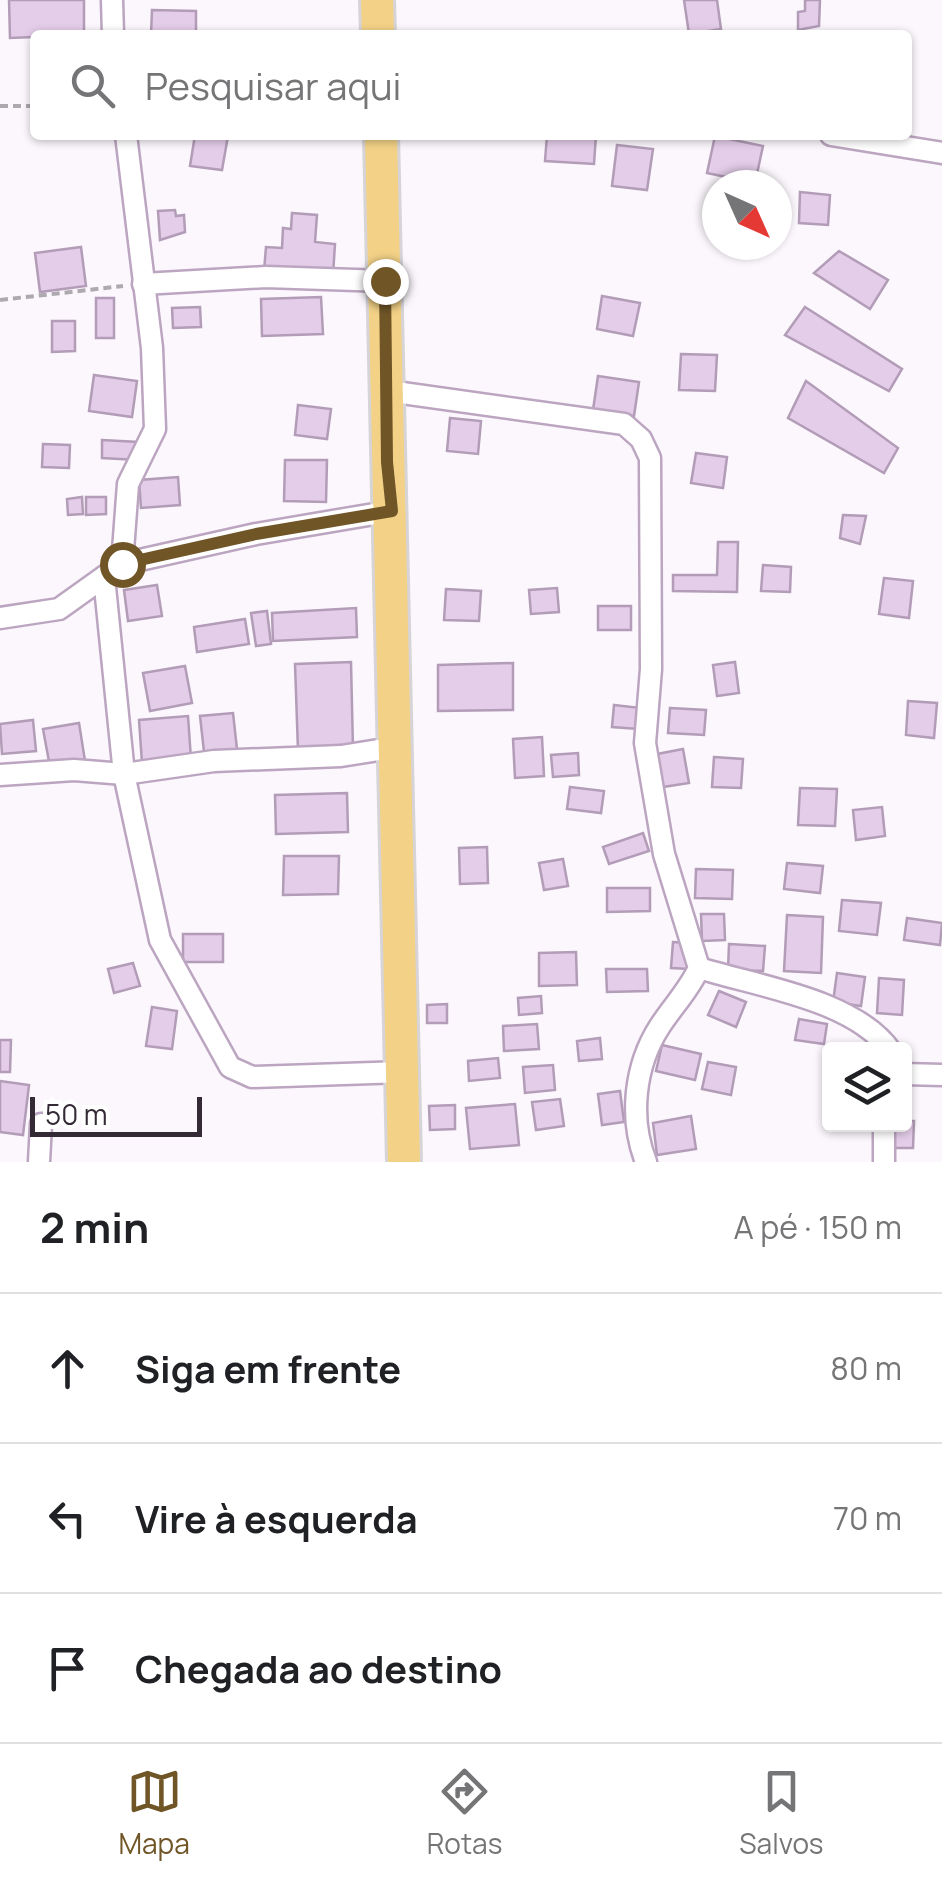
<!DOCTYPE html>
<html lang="pt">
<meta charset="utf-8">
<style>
body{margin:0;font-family:Manrope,sans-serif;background:#f2f2f2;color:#202124}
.controls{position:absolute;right:30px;bottom:30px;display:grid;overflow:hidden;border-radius:10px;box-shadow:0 2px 8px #0004}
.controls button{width:90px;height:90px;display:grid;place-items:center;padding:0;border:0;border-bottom:2px solid #e0e0e0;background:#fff;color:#202124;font:50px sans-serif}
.compass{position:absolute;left:702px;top:170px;width:90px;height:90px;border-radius:50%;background:#fff;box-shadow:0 2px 8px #0004;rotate:135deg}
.scale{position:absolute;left:30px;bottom:25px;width:172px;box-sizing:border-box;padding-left:10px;border:5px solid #332a35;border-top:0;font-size:28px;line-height:35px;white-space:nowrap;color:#332a35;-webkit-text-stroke:8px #fff;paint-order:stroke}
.stop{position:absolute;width:30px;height:30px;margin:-22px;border:8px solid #705527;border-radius:50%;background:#fff}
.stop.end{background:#705527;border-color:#fff;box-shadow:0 2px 10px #0008}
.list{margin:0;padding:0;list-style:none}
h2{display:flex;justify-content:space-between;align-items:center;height:130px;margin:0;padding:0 40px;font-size:42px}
h2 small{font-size:32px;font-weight:400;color:#757577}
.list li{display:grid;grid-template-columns:65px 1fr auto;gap:30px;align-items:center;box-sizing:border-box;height:150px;padding:0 40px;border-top:2px solid #e0e0e0}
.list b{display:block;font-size:38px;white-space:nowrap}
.list em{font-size:32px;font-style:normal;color:#757577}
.icon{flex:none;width:55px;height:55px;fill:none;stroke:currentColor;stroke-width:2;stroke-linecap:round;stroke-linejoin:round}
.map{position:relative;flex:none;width:942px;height:1162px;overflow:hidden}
.search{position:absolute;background:#fff;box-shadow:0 2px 8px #0004;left:30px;right:30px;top:30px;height:110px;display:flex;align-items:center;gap:25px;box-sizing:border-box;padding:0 35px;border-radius:10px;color:#757577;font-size:38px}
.sheet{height:580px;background:#fff}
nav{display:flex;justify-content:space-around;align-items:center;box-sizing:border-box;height:140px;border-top:2px solid #e0e0e0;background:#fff;font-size:28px;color:#757577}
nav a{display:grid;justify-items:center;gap:5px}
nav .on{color:#705527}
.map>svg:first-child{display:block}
.building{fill:#e4cde9;stroke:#b29cb7;stroke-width:2.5}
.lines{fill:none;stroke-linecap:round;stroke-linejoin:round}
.street-casing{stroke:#bca5c0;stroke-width:25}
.primary-casing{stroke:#d6d4d7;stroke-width:38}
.path{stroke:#aea8af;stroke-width:4;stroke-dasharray:8 5;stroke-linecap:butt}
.street{stroke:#fff;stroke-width:20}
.primary{stroke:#f3d287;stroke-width:32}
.route{stroke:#705527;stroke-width:12}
</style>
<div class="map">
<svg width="942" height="1162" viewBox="0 0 942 1162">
<rect width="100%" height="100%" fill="#fbf7fc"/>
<g class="building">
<path d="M9,0h75v35l-74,3z"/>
<path d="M684,0h33l4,29 -32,5z"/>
<path d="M805,0h15l-1,26 -21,4v-18l7,-1z"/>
<path d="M152,10l44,1v24h-45z"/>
<path d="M195,135l33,1 -6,34 -32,-4z"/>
<path d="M547,135h49l-2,29 -49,-3z"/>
<path d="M715,136l48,10 -8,37 -48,-10z"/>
<path d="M617,145l36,4 -6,41 -35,-4z"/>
<path d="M800,192l30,3 -2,30 -29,-2z"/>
<path d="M175,210l1,6 8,-1 1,17 -25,8 -2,-29z"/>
<path d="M292,213l25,2 -2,27 20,2 -2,31 -69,-4 2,-24 16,1 1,-20 8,1z"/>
<path d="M81,247l5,39 -46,6 -5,-39z"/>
<path d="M839,251l49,29 -18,29 -56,-36z"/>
<path d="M602,296l38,7 -7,33 -36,-7z"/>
<path d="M321,297l2,37 -61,2 -1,-37z"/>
<rect x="96" y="298" width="18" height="40"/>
<path d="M200,307l1,20 -28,1 -1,-20z"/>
<path d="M805,307l97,62 -13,22 -104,-56z"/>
<path d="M52,321h23v30l-23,1z"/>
<path d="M681,354l36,1 -2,36 -36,-1z"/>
<path d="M94,375l43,6 -5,36 -43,-6z"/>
<path d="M598,376l41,6 -5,34 -41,-6z"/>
<path d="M806,381l92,67 -14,25 -96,-55z"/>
<path d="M298,405l33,4 -4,30 -32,-4z"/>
<path d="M450,418l31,3 -3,33 -31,-3z"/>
<path d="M102,440l36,2 -1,18 -35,-2z"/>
<path d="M43,444l27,1 -1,23 -27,-1z"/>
<path d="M696,453l31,4 -4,31 -32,-5z"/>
<path d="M285,460h42l-1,42 -42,-1z"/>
<path d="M178,477l2,28 -39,3 -2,-28z"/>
<path d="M82,497l1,17 -15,1 -1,-16z"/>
<path d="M86,497h20v17l-20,1z"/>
<path d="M843,515l23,1 -6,28 -20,-6z"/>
<path d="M718,542h20l-1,50 -64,-1v-16h44z"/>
<path d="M763,565l28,2 -1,25 -29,-1z"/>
<path d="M884,578l29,3 -4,37 -30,-4z"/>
<path d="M157,585l5,31 -34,5 -4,-31z"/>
<path d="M557,588l2,24 -28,2 -2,-24z"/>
<path d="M446,589l35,2 -2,30 -35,-1z"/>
<rect x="598" y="606" width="33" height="24"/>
<path d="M356,608l1,29 -84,4 -1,-28z"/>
<path d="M267,611l4,33 -15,2 -5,-33z"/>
<path d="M245,619l4,25 -52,8 -3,-25z"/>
<path d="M351,662l2,87 -55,2 -3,-87z"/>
<path d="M735,662l4,31 -22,3 -4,-31z"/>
<path d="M513,663v47l-75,1v-46z"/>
<path d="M185,666l7,37 -42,8 -7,-38z"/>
<path d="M908,701l29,2 -3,35 -28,-3z"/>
<path d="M614,705l27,3 -3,21 -26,-2z"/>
<path d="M670,708l36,2 -2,25 -36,-2z"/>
<path d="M233,713l4,36 -33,3 -4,-36z"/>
<path d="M188,716l3,43 -49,4 -3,-43z"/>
<path d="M33,720l3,31 -34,3 -2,-30z"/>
<path d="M79,723l6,38 -35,6 -7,-38z"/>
<path d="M542,737l2,39 -29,2 -2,-39z"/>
<path d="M683,749l6,34 -26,4 -6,-33z"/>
<path d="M578,753l1,22 -26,2 -2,-22z"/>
<path d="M714,757l29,2 -2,29 -29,-1z"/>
<path d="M570,787l34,4 -3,22 -34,-4z"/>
<path d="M800,788l37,1 -2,37 -37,-1z"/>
<path d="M347,793l1,39 -72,2 -1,-39z"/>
<path d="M882,807l3,29 -29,4 -3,-30z"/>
<path d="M643,833l6,18 -40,13 -6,-17z"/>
<path d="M487,847l1,36 -28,1 -1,-36z"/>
<path d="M284,856h55l-1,38 -55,1z"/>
<path d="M563,859l5,27 -24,4 -5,-27z"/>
<path d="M787,863l36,3 -3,27 -36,-4z"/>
<path d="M696,869l37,1 -1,29 -37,-1z"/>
<path d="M607,888h43v23l-43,1z"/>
<path d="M842,900l39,3 -4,32 -38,-4z"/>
<path d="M701,914h23l1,26 -23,1z"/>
<path d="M787,915l36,2 -2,56 -37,-2z"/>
<path d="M907,918l35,5 -2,22 -36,-5z"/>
<rect x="183" y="934" width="40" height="28"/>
<path d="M673,942l18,1 -2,26 -18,-1z"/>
<path d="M729,944l36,2 -2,25 -35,-1z"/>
<path d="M576,952l1,33 -38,1v-33z"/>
<path d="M133,963l7,23 -26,7 -6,-24z"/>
<path d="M606,969h41l1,22 -41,1z"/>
<path d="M837,973l28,4 -4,29 -28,-4z"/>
<path d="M879,978l25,2 -2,35 -25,-2z"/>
<path d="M719,991l27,11 -10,25 -28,-12z"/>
<path d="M541,996l1,17 -23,2 -1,-17z"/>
<path d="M447,1004v19h-20v-18z"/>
<path d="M152,1007l25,4 -5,38 -26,-3z"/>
<path d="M799,1019l28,5 -3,20 -29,-4z"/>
<path d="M537,1024l2,25 -35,2 -1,-25z"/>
<path d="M600,1038l2,21 -23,2 -2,-20z"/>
<path d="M0,1040h11l-1,32h-10z"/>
<path d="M662,1045l39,9 -6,26 -39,-9z"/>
<path d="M498,1058l2,20 -31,3 -1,-20z"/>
<path d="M708,1062l28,5 -5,28 -29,-6z"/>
<path d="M553,1065l2,25 -30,3 -2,-26z"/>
<path d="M0,1081l29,4 -6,50 -23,-3z"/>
<path d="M620,1091l4,31 -22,3 -4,-31z"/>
<path d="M560,1099l4,27 -28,4 -4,-28z"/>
<path d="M515,1104l4,41 -49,4 -4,-41z"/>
<path d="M455,1105v24l-25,1 -1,-24z"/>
<path d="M691,1116l5,33 -39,6 -4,-32z"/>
<path d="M904,1121h10l-1,27h-24v-24h15z"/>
</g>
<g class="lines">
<g class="street-casing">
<g id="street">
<path d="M112,0l1,35"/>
<path d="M831,135l111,18"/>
<path d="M143,284l123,-7 119,4"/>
<path d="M388,391l236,33 17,15 9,19 1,211 -6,74 19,111 35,114c-10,22 -26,38 -39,58 -26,40 -31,93 -14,136"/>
<path d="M122,564l6,-80 27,-55 -3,-81 -26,-213"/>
<path d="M104,577l20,197 36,166 70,127 22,10 151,-5"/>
<path d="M0,618l59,-9 63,-45 134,-30 136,-23"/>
<path d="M0,775l74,-5 50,4 90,-13 127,-5 56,-9"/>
<path d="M699,968c57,18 154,31 191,82"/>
<path d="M904,1074l38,1"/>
<path d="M39,1162l2,-38"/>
<path d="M884,1162v-38"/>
</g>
</g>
<g class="primary-casing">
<g id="primary">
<path d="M377,0l1,35"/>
<path d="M381,135l23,1027"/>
</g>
</g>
<g class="path">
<path d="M0,106h35"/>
<path d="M0,300l123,-14"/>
</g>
<use href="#street" class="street"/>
<use href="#primary" class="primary"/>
</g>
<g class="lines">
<path class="route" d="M122,564l134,-30 136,-23 -5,-49 -2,-181"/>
</g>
</svg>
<div class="controls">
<button><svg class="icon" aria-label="layers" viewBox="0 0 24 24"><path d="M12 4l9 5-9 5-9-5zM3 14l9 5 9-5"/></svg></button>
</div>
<svg class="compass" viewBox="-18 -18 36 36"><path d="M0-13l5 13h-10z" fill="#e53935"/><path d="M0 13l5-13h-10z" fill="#757577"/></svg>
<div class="scale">50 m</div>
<div class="stop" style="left:122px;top:564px"></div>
<div class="stop end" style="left:385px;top:281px"></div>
<div class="search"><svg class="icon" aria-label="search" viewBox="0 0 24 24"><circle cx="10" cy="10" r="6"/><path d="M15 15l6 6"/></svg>Pesquisar aqui</div>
</div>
<section class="sheet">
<h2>2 min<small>A pé · 150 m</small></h2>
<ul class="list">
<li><svg class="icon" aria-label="ahead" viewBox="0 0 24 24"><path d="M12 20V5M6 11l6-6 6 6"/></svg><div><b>Siga em frente</b></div><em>80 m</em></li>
<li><svg class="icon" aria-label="left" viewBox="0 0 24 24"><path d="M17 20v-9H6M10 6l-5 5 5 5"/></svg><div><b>Vire à esquerda</b></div><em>70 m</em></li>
<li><svg class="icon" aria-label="arrive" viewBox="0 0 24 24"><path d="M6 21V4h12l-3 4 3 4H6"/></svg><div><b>Chegada ao destino</b></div></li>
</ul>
</section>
<nav>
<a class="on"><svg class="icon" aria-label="map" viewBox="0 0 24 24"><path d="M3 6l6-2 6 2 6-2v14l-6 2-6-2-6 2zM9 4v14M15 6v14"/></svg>Mapa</a>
<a><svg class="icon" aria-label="directions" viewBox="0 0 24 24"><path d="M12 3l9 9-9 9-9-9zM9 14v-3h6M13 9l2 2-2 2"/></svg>Rotas</a>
<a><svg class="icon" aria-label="saved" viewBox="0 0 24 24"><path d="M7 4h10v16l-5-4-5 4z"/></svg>Salvos</a>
</nav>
